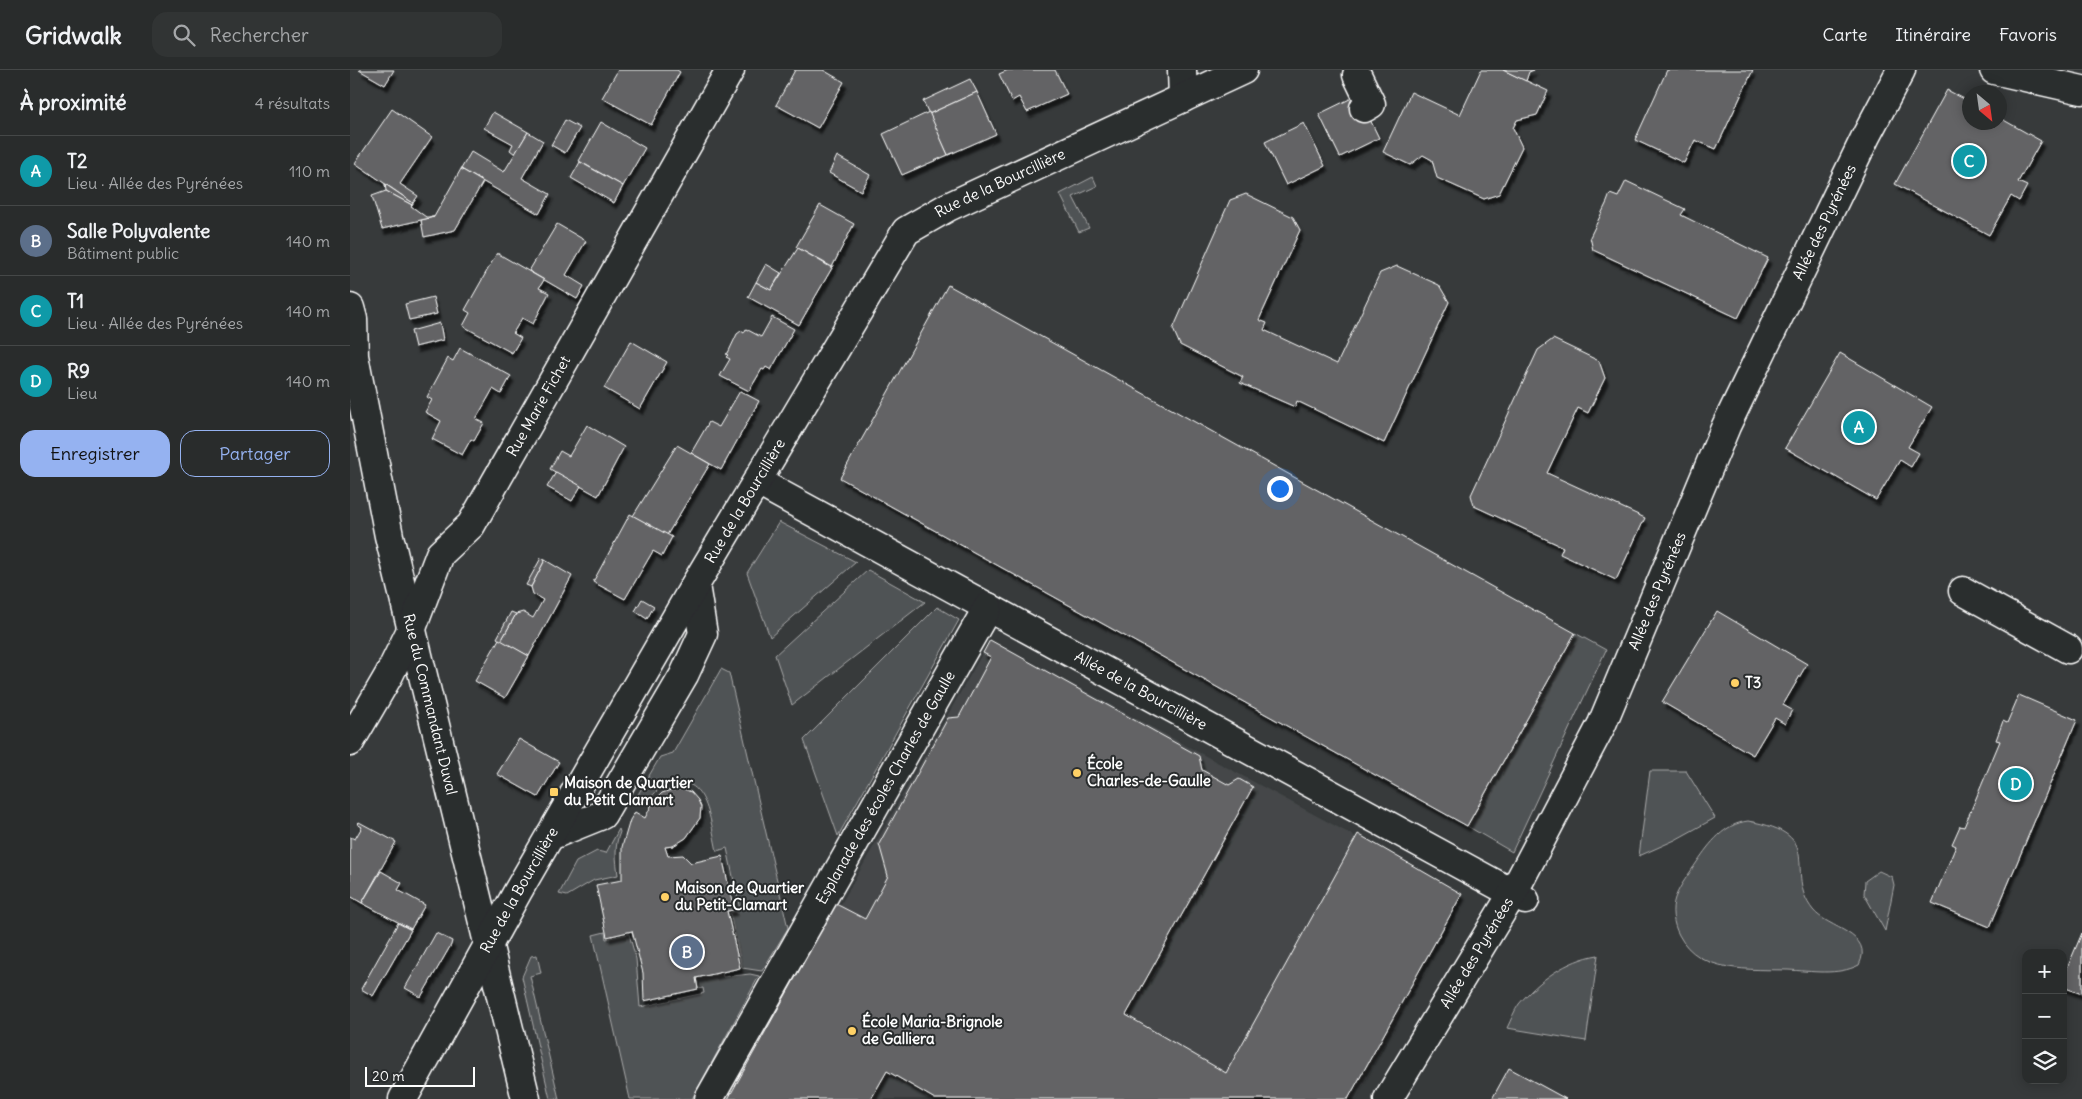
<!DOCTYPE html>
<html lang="fr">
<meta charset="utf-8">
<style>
body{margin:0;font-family:Delius,sans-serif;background:#313434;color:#f1f3f6}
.controls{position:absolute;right:15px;bottom:15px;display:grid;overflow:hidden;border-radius:10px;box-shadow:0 2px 12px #0003}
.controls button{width:45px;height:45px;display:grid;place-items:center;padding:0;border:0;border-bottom:1px solid #454848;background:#292c2c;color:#f1f3f6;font:25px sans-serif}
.compass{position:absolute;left:1612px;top:15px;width:45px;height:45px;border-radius:50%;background:#292c2c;box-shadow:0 2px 12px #0003;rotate:151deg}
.scale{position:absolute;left:15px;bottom:12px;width:110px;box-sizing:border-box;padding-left:5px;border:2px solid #fff;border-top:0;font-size:14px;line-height:18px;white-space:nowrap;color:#fff;-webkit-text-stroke:4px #2a2d2e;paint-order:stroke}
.you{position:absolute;left:929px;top:418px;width:18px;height:18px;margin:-12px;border:4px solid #fff;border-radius:50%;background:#1a73e8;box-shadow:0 0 0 8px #1a73e833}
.badge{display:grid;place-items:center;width:32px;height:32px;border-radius:50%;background:#95b2f1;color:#fff;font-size:16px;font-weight:700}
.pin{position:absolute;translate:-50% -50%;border:2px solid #fff;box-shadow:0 1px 5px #0006}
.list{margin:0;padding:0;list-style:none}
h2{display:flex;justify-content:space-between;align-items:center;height:65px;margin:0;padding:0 20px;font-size:21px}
h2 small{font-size:16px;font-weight:400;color:#a5a7a9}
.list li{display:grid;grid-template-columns:32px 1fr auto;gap:15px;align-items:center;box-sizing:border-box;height:70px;padding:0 20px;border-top:1px solid #454848}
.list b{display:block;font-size:19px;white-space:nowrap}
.list p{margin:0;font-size:16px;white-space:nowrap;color:#a5a7a9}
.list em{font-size:16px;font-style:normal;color:#a5a7a9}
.actions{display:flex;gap:10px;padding:15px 20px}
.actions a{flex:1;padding:11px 0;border:1px solid #95b2f1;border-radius:15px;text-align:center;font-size:18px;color:#95b2f1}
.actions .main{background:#95b2f1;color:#111}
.icon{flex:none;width:28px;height:28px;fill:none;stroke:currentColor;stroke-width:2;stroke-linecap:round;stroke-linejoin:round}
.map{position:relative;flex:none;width:1732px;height:1029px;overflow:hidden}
header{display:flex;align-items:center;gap:30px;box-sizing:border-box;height:70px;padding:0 25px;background:#292c2c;border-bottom:1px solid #454848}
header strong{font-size:24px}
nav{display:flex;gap:28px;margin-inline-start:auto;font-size:18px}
.search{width:350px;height:45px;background:#313434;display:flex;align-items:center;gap:12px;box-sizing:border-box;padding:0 18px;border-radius:15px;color:#a5a7a9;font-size:19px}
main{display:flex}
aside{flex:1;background:#292c2c}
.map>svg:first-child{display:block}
.built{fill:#444748}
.green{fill:#505354;stroke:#a8a9aa}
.building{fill:#636465;stroke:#fff;filter:url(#shadow)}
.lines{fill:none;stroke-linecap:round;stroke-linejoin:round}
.minor-casing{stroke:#fff;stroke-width:31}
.minor{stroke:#2a2d2e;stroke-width:28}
.poi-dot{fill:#ffd166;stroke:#2a2d2e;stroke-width:2}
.labels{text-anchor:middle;stroke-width:4;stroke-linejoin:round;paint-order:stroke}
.street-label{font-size:15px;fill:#fff;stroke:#2a2d2e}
.poi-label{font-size:15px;font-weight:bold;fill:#fff;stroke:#2a2d2e;text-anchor:start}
</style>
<header>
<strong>Gridwalk</strong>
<div class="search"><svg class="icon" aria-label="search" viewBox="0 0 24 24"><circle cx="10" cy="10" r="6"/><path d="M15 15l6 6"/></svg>Rechercher</div>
<nav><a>Carte</a><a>Itinéraire</a><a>Favoris</a></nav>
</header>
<main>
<aside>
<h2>À proximité<small>4 résultats</small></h2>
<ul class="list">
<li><span class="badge" style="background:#0f9aa8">A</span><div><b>T2</b><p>Lieu · Allée des Pyrénées</p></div><em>110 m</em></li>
<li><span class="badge" style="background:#5c6f8a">B</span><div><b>Salle Polyvalente</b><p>Bâtiment public</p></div><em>140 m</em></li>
<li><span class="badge" style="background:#0f9aa8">C</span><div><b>T1</b><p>Lieu · Allée des Pyrénées</p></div><em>140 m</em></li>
<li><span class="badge" style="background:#0f9aa8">D</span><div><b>R9</b><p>Lieu</p></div><em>140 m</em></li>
</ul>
<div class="actions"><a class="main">Enregistrer</a><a>Partager</a></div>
</aside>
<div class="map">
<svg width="1732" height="1029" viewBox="0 0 1732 1029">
<defs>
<filter id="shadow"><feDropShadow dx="3" dy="5.5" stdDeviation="1" flood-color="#0009"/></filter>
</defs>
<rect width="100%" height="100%" fill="#373a3b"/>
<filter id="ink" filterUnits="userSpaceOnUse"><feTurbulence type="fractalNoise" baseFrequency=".02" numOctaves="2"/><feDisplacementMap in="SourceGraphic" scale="10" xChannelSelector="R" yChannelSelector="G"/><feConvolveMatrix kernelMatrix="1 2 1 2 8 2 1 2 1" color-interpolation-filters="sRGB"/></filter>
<g filter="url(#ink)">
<path class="built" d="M640,570l472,254 -106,205h-625z"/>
<g class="green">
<path d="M743,107l4,9 -24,11 16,31 -10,4 -19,-38z"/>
<path d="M429,452l77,40 -86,75 -23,-64z"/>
<path d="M518,500l57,32 -133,103 -17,-50z"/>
<path d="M587,537l22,13 -121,216 -34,-96z"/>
<path d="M1225,563l31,17 -94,202 -45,-26z"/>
<path d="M371,599l8,4 59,255 -26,43 -20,-3 -12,-55 10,-3 -13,-62 -10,3c-7,-30 -10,-85 -55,-64 -6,3 -11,12 -17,16l-9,-5 24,-41 13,-4z"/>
<path d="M1300,701h36l29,47 -40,22 -36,16z"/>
<path d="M1398,751c81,14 34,50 65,89 15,19 62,23 46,55 -21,11 -48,6 -71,5 -37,-1 -89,4 -109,-35 -6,-11 -8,-26 -4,-37 5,-13 14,-24 22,-36 13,-19 27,-38 51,-41z"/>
<path d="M269,759l1,3c-6,15 -4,27 -2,43l-24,5 -27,16 -8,-2 17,-32 21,-11 9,2z"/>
<path d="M1529,801l13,6 2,8 -9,46 -21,-37 1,-13z"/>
<path d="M255,862l1,7 23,-5 7,25 4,48 64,-14 -1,-5 -5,1 -2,-11 26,-6 1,5 27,-3 9,2 -67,123h-62l-37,-164z"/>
<path d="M187,885l4,18 -11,3 29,123h-9l-28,-122 9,-21z"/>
<path d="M1248,885l-12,86 -79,-13c4,-8 7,-17 12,-24 20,-24 48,-44 79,-49z"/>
</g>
<g class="building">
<path d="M9,0h35l-9,15z"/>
<path d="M268,0h59l3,2 -29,53 -49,-27z"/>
<path d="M445,0h28l21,12 -26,46 -42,-23z"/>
<path d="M658,0h47l12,24 -40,18 -8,-15 -7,4 -13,-27z"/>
<path d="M1131,0h22l45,21 -11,24 -20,5 -4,8 9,19 -23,47 -15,5 -47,-21 -5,-18 -9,-5 -13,10 -27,-13 28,-60 49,23z"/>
<path d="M1153,0h31l-5,2 -3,9z"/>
<path d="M1317,0h86l-37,79 -21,-9 -11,23 -49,-23z"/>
<path d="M620,9l7,13 -48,22 -6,-13z"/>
<path d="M1597,20l23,12v20h30v-4l41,23 -23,41 9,4 -8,15 -8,-5 -22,39 -94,-51z"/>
<path d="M627,22l19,42 -48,21 -19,-41z"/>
<path d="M1008,25l21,43 -39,19 -21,-43z"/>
<path d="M42,39l40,28 -32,47 18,12 -5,7 -58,-40z"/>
<path d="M143,42l35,20 -13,22 -5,-4 3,-6 -29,-16z"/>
<path d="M579,42l19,43 -46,20 -19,-41z"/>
<path d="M215,50l15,8 -15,25 -14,-8z"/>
<path d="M251,52l44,26 -22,38 -44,-25z"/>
<path d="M954,53l21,43 -39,19 -21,-43z"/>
<path d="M178,62l15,9 -21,37 28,16 -11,20 -78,-45 10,-17 33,20z"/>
<path d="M487,86l33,19 -9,16 -32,-18z"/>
<path d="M230,92l43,24 -9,17 -43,-25z"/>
<path d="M111,99l22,13 -28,48 -31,7 -3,-17 13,-3z"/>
<path d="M1276,111l59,28 -4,6 87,43 -30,60 -145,-68 -3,-13 17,-35 3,-8 8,3z"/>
<path d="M35,114l28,19 -1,2 -26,-14z"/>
<path d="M36,121l26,14 -1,1 15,11h8l-52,12 -10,-33z"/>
<path d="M896,124l47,23 7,13 -41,90 8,3 -3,7 73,34 43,-91 17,-7 42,19 10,17 -65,141 -87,-42 -2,6 -55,-24 3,-6 -63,-32 -7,-16 57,-129z"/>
<path d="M470,135l34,19 -22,43 -36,-20z"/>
<path d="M207,154l29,17 -20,34 18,11 -7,13 -48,-28z"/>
<path d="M448,178l34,20 -33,57 -51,-28 8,-15 15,8z"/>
<path d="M147,183l47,27 -5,8 10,5 -16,31 -11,-6 -9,15 8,5 -9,15 -49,-27 7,-13 -5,-3z"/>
<path d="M416,194l15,9 -10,17 -15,-8z"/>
<path d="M598,215l627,348 -108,193 -627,-348z"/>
<path d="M83,227l4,17 -28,6 -4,-16z"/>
<path d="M422,247l22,12 -23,41 -5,-3 -2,3 -2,-1 -13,22 -29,-15 10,-17 -4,-2 2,-2 -2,-1 2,-1 9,-19 4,-3 3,2 2,-4 15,8z"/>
<path d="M90,253l3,17 -28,7 -4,-16z"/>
<path d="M1203,269l46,22 6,17 -17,35 -10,-5 -31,65 98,45 -29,62 -56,-26 3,-7 -89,-41 -3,-11 67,-145z"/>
<path d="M281,271l36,21 -27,47 -36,-21z"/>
<path d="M110,278l51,28 -10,18 -8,-5 -17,30 8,4 -10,18 -3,-2 -9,16 -30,-16 9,-18 -16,-9 7,-12 -5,-3 21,-39 5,3z"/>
<path d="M1490,283l92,54 -24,40 11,6 -8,14 -11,-7 -24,40 -91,-52z"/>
<path d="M390,321l19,10 -38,69 -30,-17 18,-31 10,5z"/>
<path d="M237,355l37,22 -26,49 -48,-27 10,-18 9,5z"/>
<path d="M327,375l33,19 -43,71 -34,-19z"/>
<path d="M206,402l25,14 -9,15 -25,-14z"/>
<path d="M280,444l42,23 -10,19 -9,-5 -28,48 -32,-17z"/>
<path d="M191,488l4,2 -14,27 -5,-2z"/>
<path d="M195,490l27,16 -43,80 -28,-15 15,-27 7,-2 10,6 10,-18 -10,-6 -2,-7z"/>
<path d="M292,529l12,7 -7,13 -12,-8z"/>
<path d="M1367,541l90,53 -24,41 9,5 -7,14 -10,-6 -22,37 -91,-53z"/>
<path d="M161,542l5,2 -15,27 -4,-3z"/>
<path d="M149,569l30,17 -24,42 -30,-17z"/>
<path d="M640,570l209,116 3,14 27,15 10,-6 14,8 -127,228 100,58 132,-239 104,60 -114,205h-413l-48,-28 -16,28h-143l108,-195 29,15 23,-43 -9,-32 69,-126 11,-1 32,-60 -8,-4z"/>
<path d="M1669,625l58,25 -87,207 -58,-24 24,-57 -4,-2 8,-18 4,1 36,-86 -4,-1 7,-19 4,2z"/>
<path d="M169,669l40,23 -21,35 -41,-23z"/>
<path d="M334,719l7,3 7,8 3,7 -1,11 -14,20 -13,8 -8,1 3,9 15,-1 8,8 31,-7 12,54 -7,1 13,57 -44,10 2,11 -54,12 -1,-28 -11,-42 -25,6 -11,-52 26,-5v-33l8,-27 5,-8 10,6 8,-16 9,-9 9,-3z"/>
<path d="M9,752l37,20 -34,61 -12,-7v-59l5,2 7,-12 -5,-3z"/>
<path d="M31,801l21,12 -4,7 27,15 -14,24 -49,-26z"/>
<path d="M48,853l13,7 -38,66 -12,-7z"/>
<path d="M86,863l16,8 -1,4 -30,52 -16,-9z"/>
<path d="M1732,863v61l-19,-7v-9z"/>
<path d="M1159,998l57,31h-74z"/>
</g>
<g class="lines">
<g class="minor-casing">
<g id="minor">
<path d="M832,0l1,28"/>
<path d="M1644,0l88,20"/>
<path d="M1007,5l14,29 -7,4"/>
<path id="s1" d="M0,238l3,11 1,37 35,180 137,563"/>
<path id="s2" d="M408,412l767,418"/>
<path d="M1613,521l105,58"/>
<path id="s3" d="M0,672l39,-67 23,-47 28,-74 31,-29 259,-455"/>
<path d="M200,766l52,-21 82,-140 19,-41 -8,-49"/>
<path id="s4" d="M53,1029l115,-208 177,-306 211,-354 42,-24 295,-137"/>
<path id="s5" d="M359,1029l279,-492"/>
<path id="s6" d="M1038,1029l125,-206 89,-169 124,-298 140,-290 35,-66"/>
</g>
</g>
<use href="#minor" class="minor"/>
</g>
</g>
<g class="poi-dot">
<circle cx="1385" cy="613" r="5"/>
<circle cx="727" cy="703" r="5"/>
<rect x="199" y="717" width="10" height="10" rx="2.5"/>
<circle cx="315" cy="827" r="5"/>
<circle cx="502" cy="961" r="5"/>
</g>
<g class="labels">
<g class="street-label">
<text dy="5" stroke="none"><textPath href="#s4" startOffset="1109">Rue de la Bourcillière</textPath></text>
<text dy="5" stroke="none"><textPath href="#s6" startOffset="981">Allée des Pyrénées</textPath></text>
<text dy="5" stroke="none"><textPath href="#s3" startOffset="388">Rue Marie Fichet</textPath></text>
<text dy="5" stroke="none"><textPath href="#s4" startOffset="689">Rue de la Bourcillière</textPath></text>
<text dy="5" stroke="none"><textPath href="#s6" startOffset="576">Allée des Pyrénées</textPath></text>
<text dy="5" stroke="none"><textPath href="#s2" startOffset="436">Allée de la Bourcillière</textPath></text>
<text dy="5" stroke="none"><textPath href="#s1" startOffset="405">Rue du Commandant Duval</textPath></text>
<text dy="5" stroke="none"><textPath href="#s5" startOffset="358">Esplanade des écoles Charles de Gaulle</textPath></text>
<text dy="5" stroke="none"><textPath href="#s4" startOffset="239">Rue de la Bourcillière</textPath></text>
<text dy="5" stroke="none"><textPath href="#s6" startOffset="171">Allée des Pyrénées</textPath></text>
</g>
<g class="poi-label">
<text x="1395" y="618">T3</text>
<text x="737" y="699">École<tspan x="737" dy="17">Charles-de-Gaulle</tspan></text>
<text x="214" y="718">Maison de Quartier<tspan x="214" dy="17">du Petit Clamart</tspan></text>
<text x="325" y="823">Maison de Quartier<tspan x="325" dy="17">du Petit-Clamart</tspan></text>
<text x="512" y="957">École Maria-Brignole<tspan x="512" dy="17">de Galliera</tspan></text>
</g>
</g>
</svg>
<div class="controls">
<button>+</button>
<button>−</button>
<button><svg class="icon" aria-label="layers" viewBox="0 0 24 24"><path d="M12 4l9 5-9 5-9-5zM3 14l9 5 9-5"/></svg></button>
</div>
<svg class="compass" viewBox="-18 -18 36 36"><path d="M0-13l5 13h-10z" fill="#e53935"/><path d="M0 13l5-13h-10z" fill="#a5a7a9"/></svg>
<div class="scale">20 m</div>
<div class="you"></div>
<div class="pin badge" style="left:1509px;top:357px;background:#0f9aa8">A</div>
<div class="pin badge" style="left:337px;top:882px;background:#5c6f8a">B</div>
<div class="pin badge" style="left:1619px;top:91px;background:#0f9aa8">C</div>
<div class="pin badge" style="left:1666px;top:714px;background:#0f9aa8">D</div>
</div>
</main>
